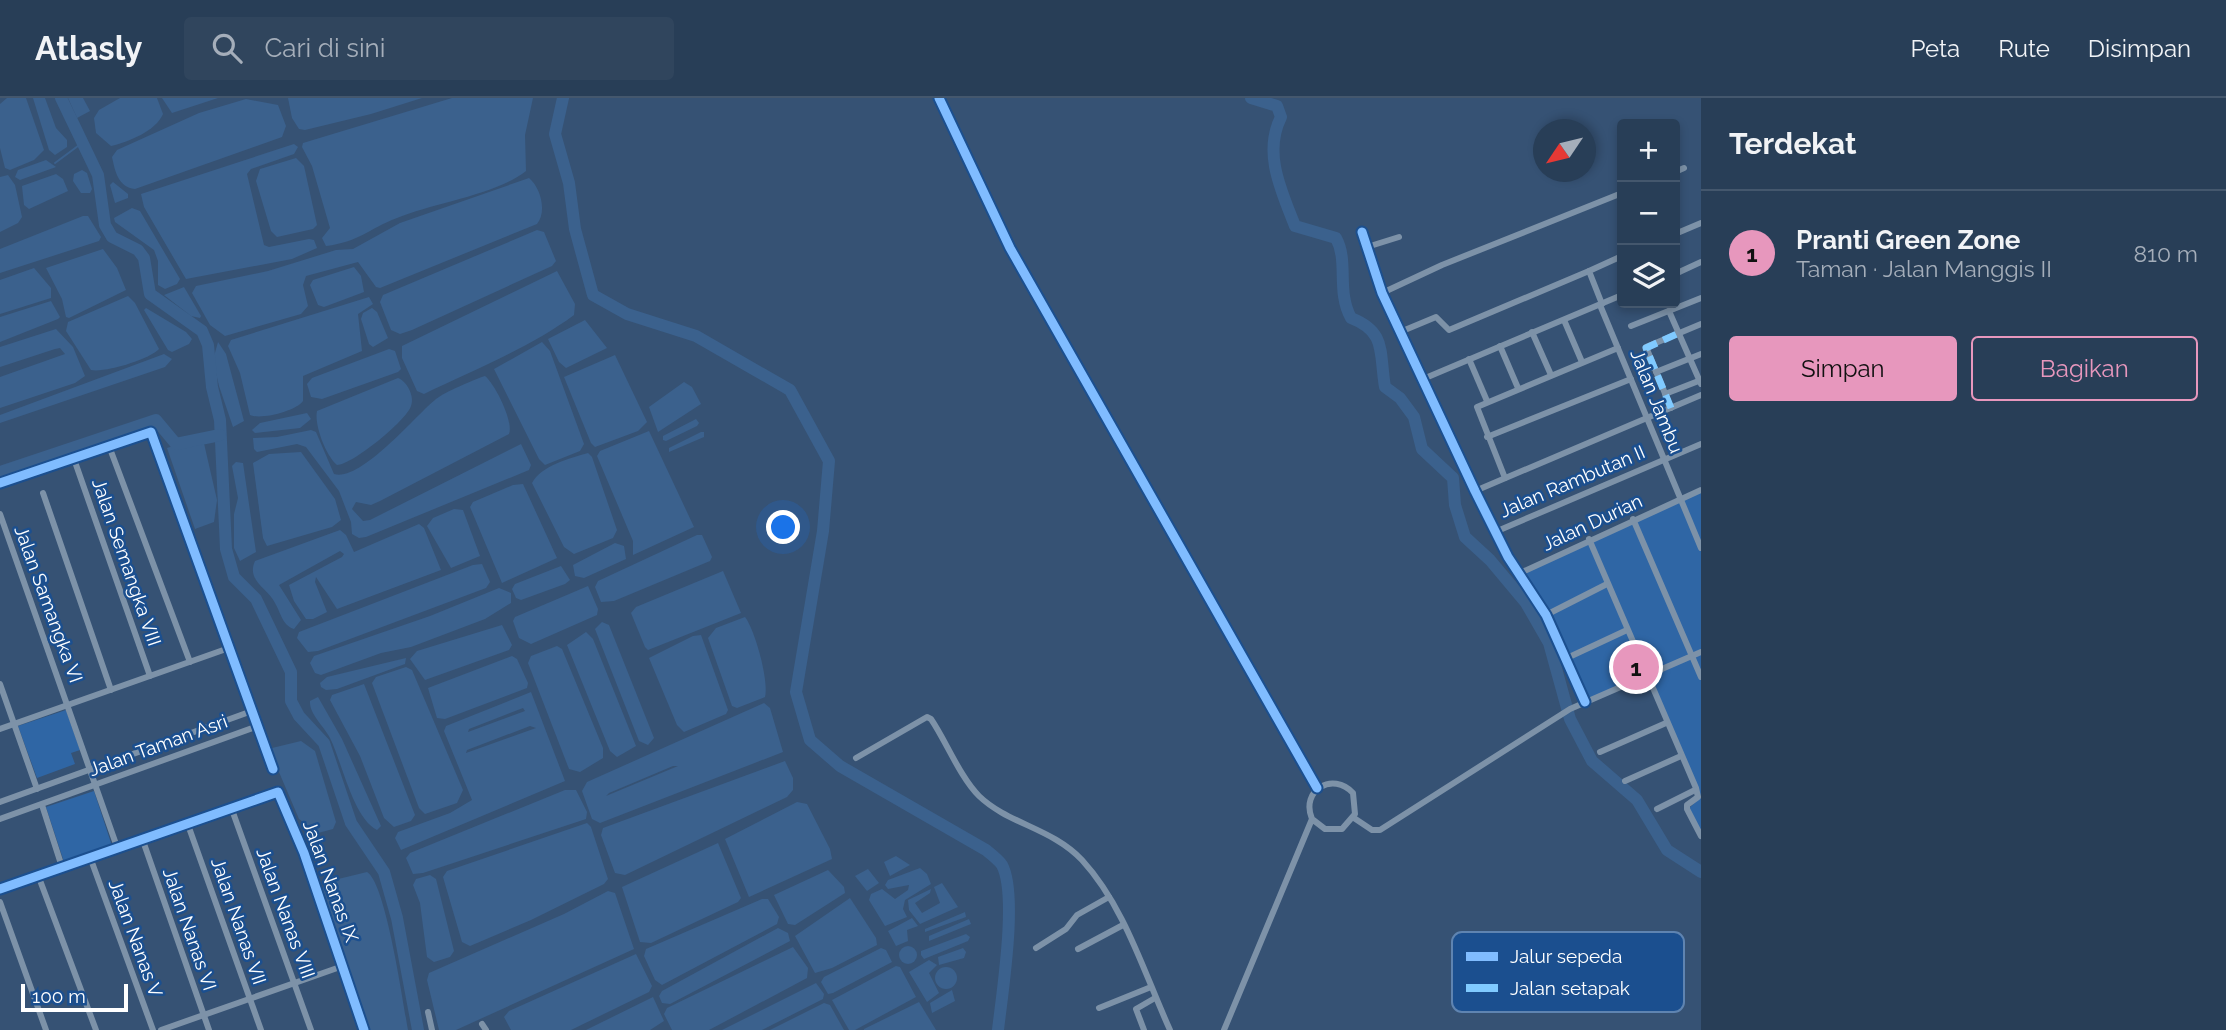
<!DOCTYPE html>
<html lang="id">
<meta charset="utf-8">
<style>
body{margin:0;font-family:Raleway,sans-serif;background:#30455d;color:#f1f3f6}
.controls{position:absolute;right:21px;top:21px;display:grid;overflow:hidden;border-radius:7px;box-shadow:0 4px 10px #0003}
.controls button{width:63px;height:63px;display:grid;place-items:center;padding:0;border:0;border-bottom:2px solid #44576d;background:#283e57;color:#f1f3f6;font:35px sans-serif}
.compass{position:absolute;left:1533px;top:21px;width:63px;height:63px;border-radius:50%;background:#283e57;box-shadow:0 4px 10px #0003;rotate:235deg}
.scale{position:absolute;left:21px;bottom:18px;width:107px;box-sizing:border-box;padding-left:7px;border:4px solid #fff;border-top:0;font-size:19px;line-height:24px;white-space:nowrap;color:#fff;-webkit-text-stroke:5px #1b4f8f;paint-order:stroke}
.you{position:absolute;left:784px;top:430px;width:24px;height:24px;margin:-18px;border:5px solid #fff;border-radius:50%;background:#1a73e8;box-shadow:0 0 0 10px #1a73e833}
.badge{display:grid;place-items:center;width:46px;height:46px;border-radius:50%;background:#e797bd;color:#111;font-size:23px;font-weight:700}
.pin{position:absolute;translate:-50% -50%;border:4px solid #fff;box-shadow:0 2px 7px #0006}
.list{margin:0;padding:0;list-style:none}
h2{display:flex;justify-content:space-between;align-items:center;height:91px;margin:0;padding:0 28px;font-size:30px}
h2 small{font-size:23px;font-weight:400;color:#a5aeba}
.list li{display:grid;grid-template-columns:46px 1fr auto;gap:21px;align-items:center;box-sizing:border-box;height:126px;padding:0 28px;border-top:2px solid #44576d}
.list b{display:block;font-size:26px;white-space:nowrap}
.list p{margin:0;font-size:23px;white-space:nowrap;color:#a5aeba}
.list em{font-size:23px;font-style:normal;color:#a5aeba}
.actions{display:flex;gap:14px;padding:21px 28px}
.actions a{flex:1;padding:16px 0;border:2px solid #e797bd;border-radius:7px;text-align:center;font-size:24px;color:#e797bd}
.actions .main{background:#e797bd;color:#111}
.icon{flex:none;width:38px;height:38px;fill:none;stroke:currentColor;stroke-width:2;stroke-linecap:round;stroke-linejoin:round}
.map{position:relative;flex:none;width:1701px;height:932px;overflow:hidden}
header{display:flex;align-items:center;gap:42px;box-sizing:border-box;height:98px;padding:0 35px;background:#283e57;border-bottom:2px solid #44576d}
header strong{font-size:33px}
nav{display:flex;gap:38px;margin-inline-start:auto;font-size:24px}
.search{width:490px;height:63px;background:#30455d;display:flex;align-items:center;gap:18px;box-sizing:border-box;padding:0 24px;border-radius:7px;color:#a5aeba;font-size:26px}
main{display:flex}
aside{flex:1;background:#283e57}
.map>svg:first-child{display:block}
.green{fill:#2f66a5}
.water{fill:#3b618d;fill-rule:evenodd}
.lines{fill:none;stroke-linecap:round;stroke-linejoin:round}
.stream{stroke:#3b618d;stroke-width:2}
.river{stroke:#3b618d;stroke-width:12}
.minor{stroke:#7d92a8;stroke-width:6}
.quiet{stroke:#80caff;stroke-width:7;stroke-dasharray:14 7;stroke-linecap:butt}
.cycleway-casing{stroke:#1b4f8f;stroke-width:13}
.cycleway{stroke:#80bcff;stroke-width:9}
.labels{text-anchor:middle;stroke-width:5;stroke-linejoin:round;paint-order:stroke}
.street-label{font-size:19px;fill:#fff;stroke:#1b4f8f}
.key{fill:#1b4f8f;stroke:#5f84b1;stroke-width:2}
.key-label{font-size:19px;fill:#fff}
</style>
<header>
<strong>Atlasly</strong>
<div class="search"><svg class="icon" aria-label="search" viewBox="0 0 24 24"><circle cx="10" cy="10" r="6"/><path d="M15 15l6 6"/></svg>Cari di sini</div>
<nav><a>Peta</a><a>Rute</a><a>Disimpan</a></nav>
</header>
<main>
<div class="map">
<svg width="1701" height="932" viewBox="0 0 1701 932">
<rect width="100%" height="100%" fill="#365274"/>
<g class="green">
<path d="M1701,392v344l-13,-25 10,-9 -51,-124 -62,26 -17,-44 -49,-84z"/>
<path d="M66,612l14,40 -9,3 4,11 -38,14 -19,-52z"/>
<path d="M94,693l18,55 -48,16 -18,-55z"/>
</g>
<g class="water">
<path d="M7,0h19l18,52 -10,10 -24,10 -5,-2 -5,-20v-44z"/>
<path d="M33,0h12l11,30 11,12v7l-12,8 -6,-5z"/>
<path d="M68,0h15l7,13 -13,7z"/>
<path d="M120,0h37l6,16c-7,17 -35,28 -52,32l-15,-13 -2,-15 5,-8z"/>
<path d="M162,0h56l-46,15z"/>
<path d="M288,0h134l-51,16 -66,16 -6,-1 -7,-11z"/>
<path d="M452,0h81l-8,37 1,36c-30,24 -93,32 -129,47 -29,11 -38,24 -71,28l-4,-8 8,-10 -18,-62 -10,-19 1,-4z"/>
<path d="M246,1l32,6 8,21 -4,11 -147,52c-17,-2 -20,-18 -23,-32l5,-7 82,-37z"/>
<path d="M294,46l4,3 -4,7 -43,15 -4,5 17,71 5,2 40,-8 5,1 3,8 -25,11 -106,20 -42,-72 -3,-13z"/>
<path d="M296,60l8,8 13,59 -4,4 -36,8 -6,-6 -15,-50 4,-12z"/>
<path d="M46,62l10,7 -36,13 -5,-3 3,-7z"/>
<path d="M82,72l5,3 5,16 -2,4h-9l-8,-12 1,-7z"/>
<path d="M56,76l7,5 5,12 -39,18 -5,-4 -2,-19z"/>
<path d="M8,77l7,10 7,32 -4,6 -18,9v-55z"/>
<path d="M529,80c12,10 18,34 8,46l-157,64 -4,-1 -18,-25 -52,14 -3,9 5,21 -7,8 -76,22 -15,-11 -18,-32 4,-7 72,-15 68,-21 17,-1 47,-26z"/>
<path d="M113,84l15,12v4l-13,5 -5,-18z"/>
<path d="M132,110l8,3 40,68 -3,5 -12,5 -7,-4v-24l-4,-11 -39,-28 -1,-4z"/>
<path d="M83,118h5l13,21 -2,4 -99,32v-24z"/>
<path d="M537,132l7,2 12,29 -4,5 -140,64 -12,4 -9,-4 -11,-28 3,-7z"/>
<path d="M103,151l14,19 9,22 -57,28 -3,-1 -4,-18 -16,-31z"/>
<path d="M354,169l7,9 3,16 -40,15 -6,-2 -8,-20 3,-5z"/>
<path d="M34,170l17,20v10l-51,16v-34z"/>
<path d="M557,173l18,33 -1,11c-43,32 -102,56 -150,79l-7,-3 -15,-33v-12z"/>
<path d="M184,189l17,29 -1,2 -9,-2 -27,-21z"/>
<path d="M128,198l7,7 24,46c-9,10 -54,24 -68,21l-25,-39 2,-9z"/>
<path d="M369,199l4,7 -15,10 4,37 -59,25v25c-7,10 -42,19 -53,14l-10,-42 -12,-27 3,-6z"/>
<path d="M51,203l9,16 -2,2 -58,23v-25z"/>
<path d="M146,210l40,24 6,7 -3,5 -17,8 -4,-2 -24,-40z"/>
<path d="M372,210l5,4 11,26 -15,9 -4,-3 -8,-25 2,-6z"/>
<path d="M585,222l22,28 -41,20 -7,-6 -11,-23z"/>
<path d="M56,231l17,18 12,29 -10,7 -75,25v-31l65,-23 -5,-6 -5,1 -55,18v-20z"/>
<path d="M218,244l8,12 18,67 -11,6 -14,-41 -6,-26z"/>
<path d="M542,244l8,9 34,93 -4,7 -35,14 -6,-6 -45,-90z"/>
<path d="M389,251l6,2 6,18 -3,3 -76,27 -11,-2 -4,-13 5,-6z"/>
<path d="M164,256l8,5 -7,8 -165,56v-8z"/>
<path d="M615,257l32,67 -9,9 -43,16 -4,-4 -27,-66z"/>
<path d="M485,278c10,8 29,46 24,58l-129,67 -9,4 -15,-3 -4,7 11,12 7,-1 151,-76 10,21 -2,5 -163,67 -7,1 -7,-4 -1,-12 -12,-31 -33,-44 -9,-3 -40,8 -3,-3 -1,-11 24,-1 34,-7 5,2 18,42c27,8 81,-58 102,-75 9,-7 37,-19 49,-23z"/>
<path d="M398,280c9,3 17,19 13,28 -5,15 -59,59 -74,59 -11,-9 -23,-40 -20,-54z"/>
<path d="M684,284l8,5 9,17 -43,28 -9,-25z"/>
<path d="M307,315l4,6 -11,9 -45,5 -3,-3 8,-7z"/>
<path d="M696,321l3,4 -2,3 -31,15 -3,-1v-4z"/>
<path d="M649,333l45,96 -61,28v-14l-36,-85 3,-5z"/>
<path d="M701,334h3v5l-35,15v-4z"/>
<path d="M198,340l5,1 14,61 -3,22 -19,7 -28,-81z"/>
<path d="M301,354l34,47 6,21 -9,7 -65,19 -4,-8 -10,-75 16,-9z"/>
<path d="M588,355l4,4 25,73 -4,8 -39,16 -10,-7 -32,-64c9,-17 38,-25 56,-30z"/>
<path d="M236,364l7,1 13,89 -16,9 -6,-13v-34l4,-16 -6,-32z"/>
<path d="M523,386l34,74 -55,25 -32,-76 3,-5 40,-17z"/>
<path d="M454,411l9,1 17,46 -29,12 -24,-42 6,-8z"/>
<path d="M419,426l5,4 17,42 -104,39 -21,-32 -1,5 12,30 -14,7h-7l-12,-18 -5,-16 53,-28 2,-3 -4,-3 -61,34 22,35 -7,9c-12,-4 -13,-16 -19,-26 -7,-15 -29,-22 -20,-42l85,-31 6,5 8,17z"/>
<path d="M697,437h5l10,22 -2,4 -96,40 -13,1 -6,-15 3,-6z"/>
<path d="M615,445l9,3 2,13 -42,19 -9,-2 -2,-11z"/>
<path d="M482,466l8,18 -4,6 -168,63 -10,1 -11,-14 2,-6 174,-67z"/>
<path d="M561,468l9,14 -5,4 -44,16 -5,-2 -4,-9 3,-5z"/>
<path d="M723,473l18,42 -93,37 -3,-3 -14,-34 5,-6z"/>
<path d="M588,488l10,23 -1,6 -66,29 -12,-6 -6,-17 2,-4z"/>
<path d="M499,490l12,5v10l-26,16 -74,28 -30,6 -60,22 -6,-2 -5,-10 4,-7 116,-40z"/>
<path d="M745,519c10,13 24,64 20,80l-28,11 -5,-2 -24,-68 8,-10z"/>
<path d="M602,524l7,3 45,113 -6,7 -9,-4 -44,-112z"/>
<path d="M502,527l10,20 -3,5 -84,30 -15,-21 7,-8z"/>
<path d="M586,534l7,7 43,107 -19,11 -7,-6 -43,-106z"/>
<path d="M701,537l27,75 -2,4 -42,18 -7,-7 -28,-67 44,-22z"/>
<path d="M557,548l5,3 41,99v10l-23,14 -11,-3 -41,-106 3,-7z"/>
<path d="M512,558l5,3 11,24 -1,5 -82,31 -8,-1 -9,-30z"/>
<path d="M406,560l-1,6 -68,25 -11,1 -5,-3 -1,-4 7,-6z"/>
<path d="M406,569l6,3 51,120 -6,13 -32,11 -6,-6 -47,-125 4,-6z"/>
<path d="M364,586l51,131 -4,6 -17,6 -10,-9 -24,-62 -30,-56 2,-5z"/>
<path d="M531,594l34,89 -164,69 -6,-12 3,-6 52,-19 22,-13 -28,-69 2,-5zM523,610l2,3 -57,21 1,-3zM530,628l6,2 -70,25 1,-3z"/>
<path d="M318,599l24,42 39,87 -4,4c-24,-12 -35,-68 -47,-92 -6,-12 -21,-24 -20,-37z"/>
<path d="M764,605l6,5 13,44 -183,71 -8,-4 -10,-28 5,-9zM673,668h5l-72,30 3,-3z"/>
<path d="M301,643l14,10 21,71 -3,7 -15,4 -19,-14 -29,-68 2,-3z"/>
<path d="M785,663l8,17v12l-6,7 -162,78 -10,-2 -14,-38 2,-7z"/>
<path d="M565,692h11l11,22 -1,7 -163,54 -10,1 -7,-16 4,-5z"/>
<path d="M797,704l10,2 23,45 2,10 -83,38 -24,-58z"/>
<path d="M587,725l4,4 17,52 -4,5 -73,36 -61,26 -8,-4 -19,-65 4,-6z"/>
<path d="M718,745l23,55 -3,4 -87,41 -11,-1 -18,-55z"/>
<path d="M896,758l14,9 -20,11 -6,-14z"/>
<path d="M920,770l7,6 4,10 -26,16 -2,9 4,8 -22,9 -16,-26 2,-6 11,-5 13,10 13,-9 1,-5 -21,4 -3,-4 3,-5z"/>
<path d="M868,771l11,14 -12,8 -12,-15z"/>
<path d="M828,772l16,17 1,6 -50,32 -7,-1 -14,-29z"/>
<path d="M367,774c19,11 36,131 41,158h-38l-50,-137 6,-11z"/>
<path d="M430,777l6,4 18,72 -4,6 -16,5 -7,-5 -7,-54 -7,-18 3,-6z"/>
<path d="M942,785l16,24 -38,17 -11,-14 -1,-10 23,-11 -1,4 -15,10 7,10 18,-10 -6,-16z"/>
<path d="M608,793l7,2 19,56 -178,81h-17l-12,-50 2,-7 135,-59z"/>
<path d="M850,800l26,40 1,7 -45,23 -17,5 -20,-37z"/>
<path d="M762,801h6l11,18 -2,7 -115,61 -7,-5 -11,-24 2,-7z"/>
<path d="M965,814l1,5 -41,15v-3z"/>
<path d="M912,820l6,8 -11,4 1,11 -12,5 -8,-15z"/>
<path d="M969,821l2,5 -42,17v-5z"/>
<path d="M778,830l10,5 2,8 -120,63 -8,-1 -3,-7 3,-5z"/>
<path d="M966,836l4,3 -2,4 -44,18 -3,-4v-4z"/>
<circle cx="908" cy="857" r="9"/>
<path d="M793,849l15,21 -1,10 -98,52h-37l-8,-16 3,-6z"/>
<path d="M881,850l5,2 6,12 -59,31 -5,1 -7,-12 3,-5z"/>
<path d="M963,850l3,4 -2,6 -25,7 -1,-8z"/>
<path d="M636,856l16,32 -3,6 -78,38h-60l-7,-13 5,-6z"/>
<path d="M929,862l8,5 -8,8 10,20 -12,9 -18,-30z"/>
<path d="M896,868l4,1 16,30 -61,33h-6l-17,-30z"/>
<circle cx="946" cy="880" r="11"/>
<path d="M816,885l8,11 -1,5 -61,31h-40z"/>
<path d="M952,892l3,11 -23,12 -2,-10z"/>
<path d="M653,899l11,24 -14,9h-64z"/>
<path d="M919,904l17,28h-72v-1z"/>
<path d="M824,905l6,2 14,25h-74z"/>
</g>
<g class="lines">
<path class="stream" d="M55,65l27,-20"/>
<g class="river">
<path d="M61,0l37,77 7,50 7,12 26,13 6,8 6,36 52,37 6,14 4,42 8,33 6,129 8,28 22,22 35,73v29l8,15 25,27 27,80 33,49 13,46 21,112"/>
<path d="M563,0l-8,36 14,49 6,46 18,66 34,19 69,22 94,54 39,71 -6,70 -27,161 14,48 30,26 146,84c5,4 13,10 16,15 16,30 0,129 -4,165"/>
<path d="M1251,0l26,8 4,11c-18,36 0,73 14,109l41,12c13,24 0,52 15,80 36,14 28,34 34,69l15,11 14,19 8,32 31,29 2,27 10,32 25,23 36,43 23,40 21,76 22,42 45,39 30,50 34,22"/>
<path d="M0,374l156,-52 20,24 44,-9"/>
</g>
<g class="minor">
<path d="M939,0l71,150 307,540"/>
<path d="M1675,74l9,-4"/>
<path d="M1362,134l20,61 93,198 33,66 38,58 39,87"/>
<path d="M1675,136l26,-11"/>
<path d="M1367,149l32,-10"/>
<path d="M1675,176l26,-12"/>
<path d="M1382,195l60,-28 180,-72"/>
<path d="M1602,206l-13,-33 33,-15"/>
<path d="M1600,207l101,243"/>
<path d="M1669,213l32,73"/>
<path d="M1564,222l18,42"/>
<path d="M1631,228l70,-28"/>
<path d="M1400,234l36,-15 13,13 140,-59"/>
<path d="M1532,234l19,43"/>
<path d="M1500,248l18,42"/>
<path d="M1469,261l18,42"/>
<path d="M1656,274l45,-18"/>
<path d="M1423,281l199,-84"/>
<path d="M1665,296l36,-14"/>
<path d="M1671,310l-25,-61 55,-23"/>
<path d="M1487,339l144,-58"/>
<path d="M109,348l81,216"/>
<path d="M74,361l76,217"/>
<path d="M1505,380l-28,-71 141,-59"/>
<path d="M0,385l151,-51 122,337"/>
<path d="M1475,393l226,-96"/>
<path d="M43,395l68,197"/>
<path d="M0,416l117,333"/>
<path d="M1633,421l68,158"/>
<path d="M1495,434l206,-88"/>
<path d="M1589,441l107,249 2,9 -11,8v4l14,27"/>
<path d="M1518,476l183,-84"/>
<path d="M1546,517l61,-31"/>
<path d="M1567,560l60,-28"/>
<path d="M0,586l37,105"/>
<path d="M0,631l229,-81"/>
<path d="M1600,654l66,-29"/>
<path d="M856,660l71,-41 4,2c15,22 29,58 48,77 29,28 73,32 103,64 43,47 62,113 88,170"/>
<path d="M1625,683l56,-25"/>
<path d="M0,704l252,-91"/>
<path d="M42,707l20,62"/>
<path d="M231,709l80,223"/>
<path d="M1657,711l38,-19"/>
<path d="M1354,720l18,12h8l190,-121 131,-57"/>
<path d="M0,721l258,-93"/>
<path d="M187,724l74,208"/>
<path d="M142,740l67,192"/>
<path d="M90,759l63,173"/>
<path d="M38,777l58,155"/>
<path d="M0,791l278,-97 26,61 60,177"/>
<path d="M0,804l46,128"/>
<path d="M1036,850l30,-19 11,-14 32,-18"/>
<path d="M1078,851l45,-24"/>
<path d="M1099,910l52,-21"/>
<path d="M428,914l4,18"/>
<path d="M482,926l4,6"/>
<path d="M161,932l182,-64"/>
<path d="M1144,932l-8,-21 19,-11"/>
<path d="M1224,932l88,-211c-12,-29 21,-48 41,-26l2,21 -13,15h-17l-13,-10"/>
</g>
<path class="quiet" d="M1671,310l-25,-60 33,-15"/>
<g class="cycleway-casing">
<g id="cycleway">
<path d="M939,0l71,150 307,540"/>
<path d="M1362,134l20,61 93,198 33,66 38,58 39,87"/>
<path d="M0,385l151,-51 122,337"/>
<path d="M0,791l278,-97 26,61 60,177"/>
</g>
</g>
<use href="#cycleway" class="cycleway"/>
</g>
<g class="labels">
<g class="street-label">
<text transform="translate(1657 303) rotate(68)" y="7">Jalan Jambu</text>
<text transform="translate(1572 383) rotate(-23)" y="7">Jalan Rambutan II</text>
<text transform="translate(1592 424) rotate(-25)" y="7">Jalan Durian</text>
<text transform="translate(127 464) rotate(71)" y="7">Jalan Semangka VIII</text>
<text transform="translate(49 506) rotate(70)" y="7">Jalan Samangka VI</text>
<text transform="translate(158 647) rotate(-20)" y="7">Jalan Taman Asri</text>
<text transform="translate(331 783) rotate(70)" y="7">Jalan Nanas IX</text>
<text transform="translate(286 815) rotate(70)" y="7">Jalan Nanas VIII</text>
<text transform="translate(239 823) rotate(71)" y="7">Jalan Nanas VII</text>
<text transform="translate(190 831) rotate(71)" y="7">Jalan Nanas VI</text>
<text transform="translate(136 840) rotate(70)" y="7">Jalan Nanas V</text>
</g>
</g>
<rect x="1452" y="834" width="232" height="80" rx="10" class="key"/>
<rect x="1466" y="854" width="32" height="9" fill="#80bcff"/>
<rect x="1466" y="886" width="32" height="8" fill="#80caff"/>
<g class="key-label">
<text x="1510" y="865">Jalur sepeda</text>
<text x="1510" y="897">Jalan setapak</text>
</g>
</svg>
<div class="controls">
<button>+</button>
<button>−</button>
<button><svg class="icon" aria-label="layers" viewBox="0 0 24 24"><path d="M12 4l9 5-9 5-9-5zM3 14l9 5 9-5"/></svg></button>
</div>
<svg class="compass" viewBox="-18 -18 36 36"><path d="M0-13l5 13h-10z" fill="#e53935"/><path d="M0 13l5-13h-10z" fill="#a5aeba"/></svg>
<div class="scale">100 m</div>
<div class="you"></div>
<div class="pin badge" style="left:1636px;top:569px">1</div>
</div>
<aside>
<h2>Terdekat<small></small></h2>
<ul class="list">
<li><span class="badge">1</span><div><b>Pranti Green Zone</b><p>Taman · Jalan Manggis II</p></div><em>810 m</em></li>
</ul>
<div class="actions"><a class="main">Simpan</a><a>Bagikan</a></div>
</aside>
</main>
